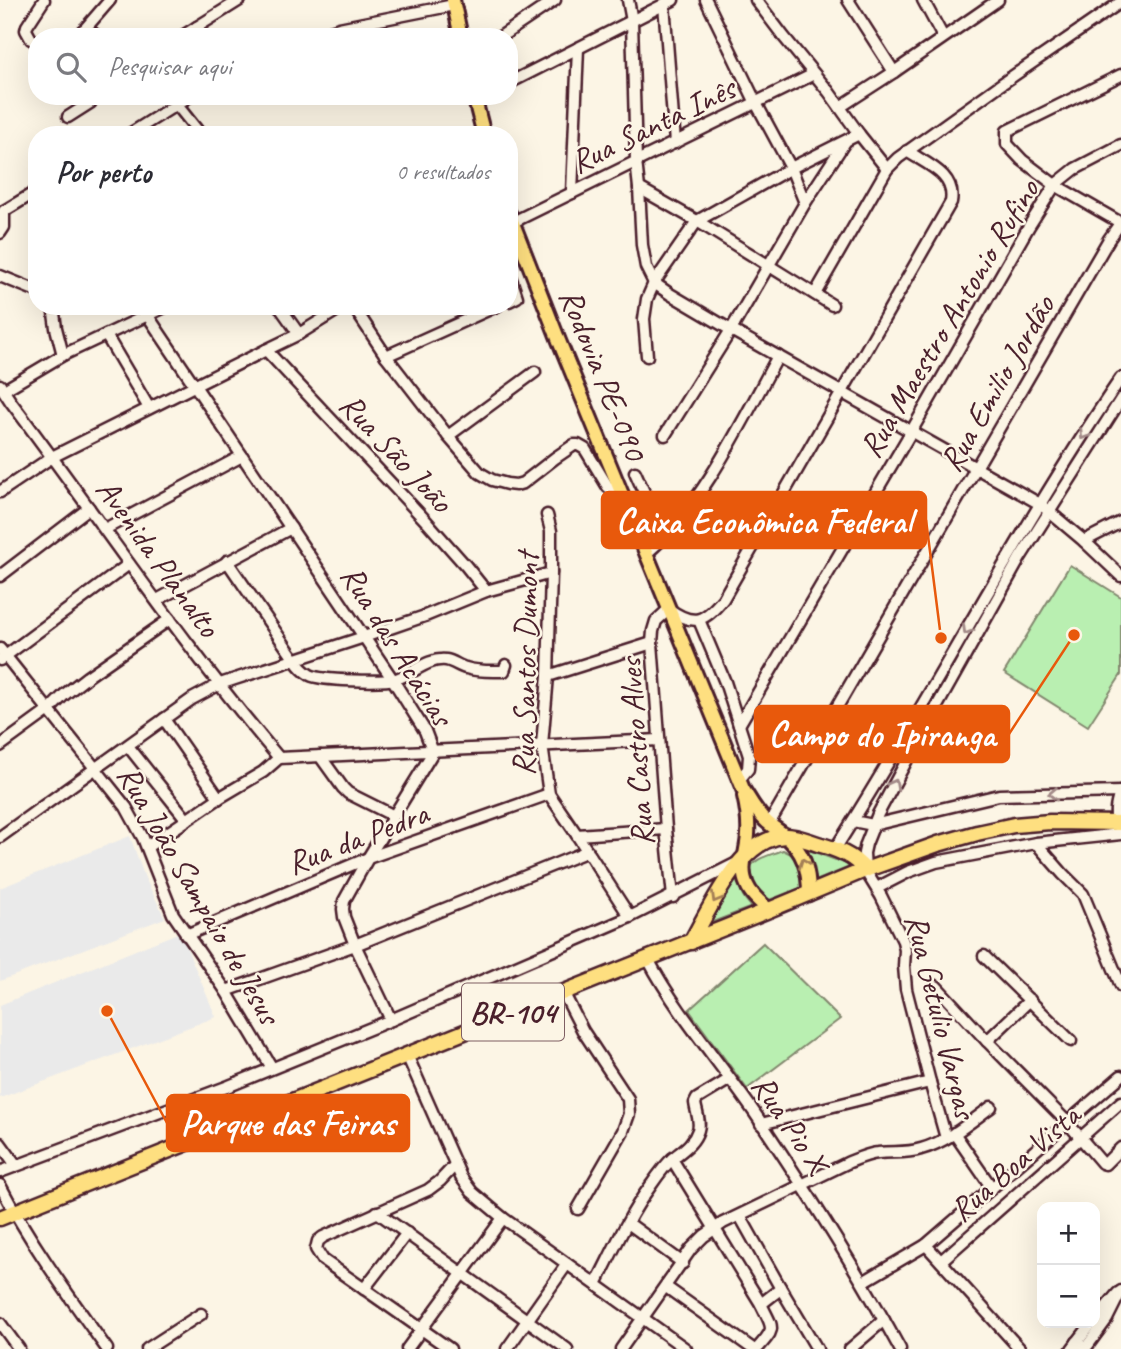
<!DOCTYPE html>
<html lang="pt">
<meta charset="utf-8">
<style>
body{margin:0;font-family:Caveat,sans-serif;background:#f7f7f7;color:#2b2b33}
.controls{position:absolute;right:21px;bottom:21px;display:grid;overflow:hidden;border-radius:14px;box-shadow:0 7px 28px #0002}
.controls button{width:63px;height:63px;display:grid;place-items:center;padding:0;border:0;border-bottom:2px solid #e1e1e2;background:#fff;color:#2b2b33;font:35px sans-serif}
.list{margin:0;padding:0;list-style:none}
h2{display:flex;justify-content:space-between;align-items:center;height:91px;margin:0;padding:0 28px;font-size:30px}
h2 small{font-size:23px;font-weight:400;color:#7c7c81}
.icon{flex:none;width:38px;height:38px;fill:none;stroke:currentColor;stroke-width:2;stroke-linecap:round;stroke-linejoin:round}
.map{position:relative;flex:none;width:1121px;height:1349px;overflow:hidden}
.search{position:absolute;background:#fff;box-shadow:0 7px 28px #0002;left:28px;top:28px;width:490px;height:77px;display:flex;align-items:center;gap:18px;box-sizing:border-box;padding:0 24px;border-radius:28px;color:#7c7c81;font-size:26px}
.panel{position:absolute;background:#fff;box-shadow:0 7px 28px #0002;left:28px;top:126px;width:490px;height:189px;border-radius:28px}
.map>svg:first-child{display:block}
.built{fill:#eaeaea}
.green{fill:#b9efb1;stroke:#82876e;stroke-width:2}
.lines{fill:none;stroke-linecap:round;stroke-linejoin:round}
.minor-casing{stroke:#4a1f2b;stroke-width:15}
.major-casing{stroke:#4a1f2b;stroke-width:18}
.highway-casing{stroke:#4a1f2b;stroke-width:19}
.minor{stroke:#fcf5e5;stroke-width:10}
.major{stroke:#fedf80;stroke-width:12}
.highway{stroke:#fedf80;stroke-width:14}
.oneway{stroke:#a38a88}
.oneway2{stroke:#a47f56}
.labels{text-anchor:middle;stroke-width:5;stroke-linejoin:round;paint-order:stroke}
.shield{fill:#fcf5e5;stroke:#7f5f63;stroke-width:2}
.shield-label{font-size:32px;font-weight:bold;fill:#4a1f2b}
.street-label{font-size:33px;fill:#4a1f2b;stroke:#fcf5e5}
.leader{fill:none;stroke:#e8590c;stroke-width:2.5}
.callout-dot{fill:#e8590c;stroke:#fcf5e5;stroke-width:2.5}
.callout{fill:#e8590c;stroke:#e8590c;stroke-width:2.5}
.callout-label{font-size:35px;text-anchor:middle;font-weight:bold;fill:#fff}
</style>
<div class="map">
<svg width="1121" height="1349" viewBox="0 0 1121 1349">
<rect width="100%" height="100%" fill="#fcf5e5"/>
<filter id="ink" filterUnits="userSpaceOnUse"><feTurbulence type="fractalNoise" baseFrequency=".0143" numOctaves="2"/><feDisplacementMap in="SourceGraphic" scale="14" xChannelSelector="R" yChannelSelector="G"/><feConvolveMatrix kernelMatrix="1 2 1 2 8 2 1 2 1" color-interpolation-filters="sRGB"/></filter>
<g filter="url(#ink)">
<g class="built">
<path d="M130,836l15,42 20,40 -165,63v-93z"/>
<path d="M180,932l36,85 -216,81v-93z"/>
</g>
<g class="green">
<path d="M1070,565l51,32v78l-33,51 -84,-53z"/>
<path d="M798,846l54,20 -39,16c1,-16 -5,-24 -15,-36z"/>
<path d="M783,850c22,10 19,15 20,37l-39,15c-5,-7 -14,-18 -15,-26 -3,-17 23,-21 34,-26z"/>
<path d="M740,869c1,19 -3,23 12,38l-42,16z"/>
<path d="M763,943l77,76 -93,70 -58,-79z"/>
</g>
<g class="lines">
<g class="minor-casing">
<g id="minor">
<path d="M628,0l4,21 4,140 3,27 3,57 4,22 8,16 16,11 61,36 309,174 44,37 37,35"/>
<path d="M706,0l50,103 35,65 14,35"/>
<path d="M756,0l28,37 45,55 30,42 28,35"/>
<path d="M848,0l46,72"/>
<path d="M923,0l20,37"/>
<path d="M664,4l11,139"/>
<path d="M362,24l3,13"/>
<path d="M197,27l4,10"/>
<path d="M83,30l10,3 5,4"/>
<path d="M78,37l32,-37"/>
<path d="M181,37l59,-37"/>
<path d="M312,37l27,-9 115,-23"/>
<path d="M500,37l55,-37"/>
<path d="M37,42l-6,-3 -5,-9 1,-4 17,-26"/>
<path d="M1121,75l-114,56v13l15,16 33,25 66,38"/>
<path d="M509,83l164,-83"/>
<path d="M177,105l24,30"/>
<path d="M840,107l54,-35 104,-72"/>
<path d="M68,117l22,-14 6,-7"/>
<path d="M128,135l62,-39"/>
<path d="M639,188l58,33 135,84"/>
<path d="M572,193l6,-145"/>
<path d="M4,211l33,-20"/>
<path d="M509,224l305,-150"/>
<path d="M0,233l4,-6v-16"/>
<path d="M509,273l8,24 -8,4"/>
<path d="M0,276l37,15"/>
<path d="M815,294l72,-125 11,-11 102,-73 121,-83"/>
<path d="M53,306l3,22 7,27"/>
<path d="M279,306l20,28"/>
<path d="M353,306l33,50 62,80 32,37 12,7 15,4 9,1 7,-2 32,-25 19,-13h4l7,4 23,38 17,12"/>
<path d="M148,316l245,364 32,51 8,21 -65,106 -24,43 -1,8 1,8 11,28 36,75"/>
<path d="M106,335l43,73"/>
<path d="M266,350l161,172 39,44 20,25"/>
<path d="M386,356l111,-50"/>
<path d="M647,356l-3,-37 3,-20 7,-16 43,-62 94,-53 68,-34"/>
<path d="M0,385l11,17c89,118 172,243 268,356"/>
<path d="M4,390l59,-35 104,-49"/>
<path d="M665,435l66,-105 74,-127 40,-61"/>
<path d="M448,436l87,-64"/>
<path d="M635,472l30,67"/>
<path d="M0,492l52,-35 214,-107 33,-16 45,-28"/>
<path d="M547,515l4,16v42l-3,103 -6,69 7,49 28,41 53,82"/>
<path d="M105,529l137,-73"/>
<path d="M1084,541l37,-19"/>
<path d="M647,553c55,-46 96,-133 131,-197"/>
<path d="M227,561l68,99c4,6 8,11 15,15 11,6 73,7 86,4 17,-5 31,-21 50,-19 7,1 14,7 20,8 12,4 26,3 38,3l2,-6"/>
<path d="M0,576l89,-68"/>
<path d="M157,600l134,-72"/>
<path d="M699,620l26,62 24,74 -1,13 -9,11"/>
<path d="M0,649l126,158 17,31 30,76 53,77 46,77"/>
<path d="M0,660l129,-96"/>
<path d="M548,676l104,-33"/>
<path d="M164,719l55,79"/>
<path d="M739,725l172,-293 118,-206 26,-41 20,-16 46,-24"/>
<path d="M0,746l48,-35 16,-16 23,-18 83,-58"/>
<path d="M128,746l59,74"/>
<path d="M320,756l23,32 5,5 46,23"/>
<path d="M1120,792c-4,13 -7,24 0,36"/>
<path d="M853,821l20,4 126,-30 122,-3"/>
<path d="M769,824l340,-585 12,-17"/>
<path d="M577,835l89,-6"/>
<path d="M0,837l192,-138 28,-15 15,-5 129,-42 61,-21 61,-25 65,-18"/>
<path d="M1036,843l27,31 20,20 38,92"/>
<path d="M147,847l72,-49 44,-26 16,-14 380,-18"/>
<path d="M835,849c99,-155 182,-319 286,-471"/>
<path d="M877,888l31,-16 28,-10 100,-19 85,-9"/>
<path d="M673,897l-7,-68 -14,-186 1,-12 3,-10 13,-12c25,18 35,13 54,-10l228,-397c5,-28 -25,-38 -44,-51"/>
<path d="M186,935l182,-77 181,-64"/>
<path d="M984,956l87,85"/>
<path d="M648,959c29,55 71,102 106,153 52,77 102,156 146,237"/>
<path d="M936,986l51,55 80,81 35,41 3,1 16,-16"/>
<path d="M226,991l129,-46 233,-94"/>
<path d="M563,992l20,39 45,68 1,15 -6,17 -45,78"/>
<path d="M987,1041l43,-41"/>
<path d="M407,1055l54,122 11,15 31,26 183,131"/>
<path d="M761,1124l169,-42"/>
<path d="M954,1133l38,55"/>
<path d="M946,1138l-16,-56 -24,-93 -2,-23 1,-16 -2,-9 -22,-45 -16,-26 -1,-17 2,-9 12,-30 29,-54 113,-202 101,-159"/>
<path d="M0,1143l16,22"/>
<path d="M672,1159l89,145c12,25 16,23 -4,45"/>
<path d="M0,1172l229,-86 162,-66 239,-103 105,-53"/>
<path d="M0,1185c30,58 69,111 107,164"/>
<path d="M377,1212l190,137"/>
<path d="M740,1216l40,71 -1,3 -18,14"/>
<path d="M628,1223l55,40"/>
<path d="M926,1245l94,104"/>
<path d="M941,1261l180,-159"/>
<path d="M863,1282l63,-37 195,-169"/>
<path d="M596,1284c17,-33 32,-67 53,-96 7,-10 15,-22 24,-30 10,-8 21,-15 25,-28 3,-9 -2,-18 -3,-27l2,-4 33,-20"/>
<path d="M666,1287l87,62"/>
<path d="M780,1287l37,62"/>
<path d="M364,1289l43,-56"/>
<path d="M1095,1320l23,-27"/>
<path d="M0,1323l19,26"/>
<path d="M1077,1342l8,7 22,-30 14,-28"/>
<path d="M147,1349l54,-35"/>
<path d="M407,1349l96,-131"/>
<path d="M450,1349l-127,-89 -7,-11 2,-8 5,-4 105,-47 12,-9 15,-16"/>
<path d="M507,1349l60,-85"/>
<path d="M621,1349l70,-100 13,-13 19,-13 124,-60c10,-4 20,-9 31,-10 16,-2 27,1 43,-4 26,-7 48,-26 70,-42"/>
<path d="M850,1349l34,-29"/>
<path d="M1072,1349l20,-26"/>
</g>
</g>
<g class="major-casing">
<g id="major">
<path d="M453,0l8,37"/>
<path d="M474,96l10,39"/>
<path d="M509,213l50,128 184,448c7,11 13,23 23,32 5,5 12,9 18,14 20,16 25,35 25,59"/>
<path d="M744,796c3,13 5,26 4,39 -1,17 -9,34 -1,50 4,10 14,18 22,25"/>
</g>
</g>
<g class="highway-casing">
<g id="highway">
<path d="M691,942c20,-35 49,-105 95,-106 11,0 22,5 32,8 18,5 35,11 47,26"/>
<path d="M0,1218l769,-308 96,-40 73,-26 39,-11 37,-8 36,-3 71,1"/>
</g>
</g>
<use href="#minor" class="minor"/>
<use href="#major" class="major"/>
<use href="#highway" class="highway"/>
</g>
<defs><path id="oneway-chevron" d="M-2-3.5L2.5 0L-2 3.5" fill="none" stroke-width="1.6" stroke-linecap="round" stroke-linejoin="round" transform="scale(1.75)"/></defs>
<g class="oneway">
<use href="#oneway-chevron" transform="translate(1084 435) rotate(123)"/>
<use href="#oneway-chevron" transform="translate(967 630) rotate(120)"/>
<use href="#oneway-chevron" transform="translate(894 784) rotate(-62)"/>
<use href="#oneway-chevron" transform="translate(1053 794) rotate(178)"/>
</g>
<g class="oneway2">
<use href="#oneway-chevron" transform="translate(804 863) rotate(-111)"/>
<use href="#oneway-chevron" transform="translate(716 898) rotate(120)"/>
</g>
</g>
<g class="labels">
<rect class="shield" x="462" y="983.5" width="102" height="57" rx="5"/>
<g class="shield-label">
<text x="513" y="1023">BR-104</text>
</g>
<g class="street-label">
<text transform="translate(652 124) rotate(-26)" y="12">Rua Santa Inês</text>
<text transform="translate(948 318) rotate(-59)" y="12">Rua Maestro Antonio Rufino</text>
<text transform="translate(604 374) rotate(68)" y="12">Rodovia PE-090</text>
<text transform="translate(996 383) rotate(-60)" y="12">Rua Emilio Jordão</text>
<text transform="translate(397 452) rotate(47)" y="12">Rua São João</text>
<text transform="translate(159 557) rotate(54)" y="12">Avenida Planalto</text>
<text transform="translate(398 645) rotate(58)" y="12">Rua das Acácias</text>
<text transform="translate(524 664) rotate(-89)" y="12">Rua Santos Dumont</text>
<text transform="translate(635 752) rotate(-94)" y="12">Rua Castro Alves</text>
<text transform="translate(357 837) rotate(-21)" y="12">Rua da Pedra</text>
<text transform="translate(200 894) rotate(60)" y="12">Rua João Sampaio de Jesus</text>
<text transform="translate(942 1016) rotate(76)" y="12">Rua Getulio Vargas</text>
<text transform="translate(791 1123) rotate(56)" y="12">Rua Pio X</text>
<text transform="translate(1014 1162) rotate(-41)" y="12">Rua Boa Vista</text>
</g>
</g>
<path class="leader" d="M941 638L926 520M1074 635L1009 734M107 1011L167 1123"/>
<g class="callout-dot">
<circle cx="941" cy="638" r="7"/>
<circle cx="1074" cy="635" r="7"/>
<circle cx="107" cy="1011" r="7"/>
</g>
<g class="callout">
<rect x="602" y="492" width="324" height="56" rx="7"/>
<rect x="755" y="706" width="254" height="56" rx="7"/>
<rect x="167" y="1095" width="242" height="56" rx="7"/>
</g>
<g class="callout-label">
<text x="764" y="533">Caixa Econômica Federal</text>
<text x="882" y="746">Campo do Ipiranga</text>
<text x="288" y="1135">Parque das Feiras</text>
</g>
</svg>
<div class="controls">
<button>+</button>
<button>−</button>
</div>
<div class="search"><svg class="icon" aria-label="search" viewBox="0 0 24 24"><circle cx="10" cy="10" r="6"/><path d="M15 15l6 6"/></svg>Pesquisar aqui</div>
<section class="panel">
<h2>Por perto<small>0 resultados</small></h2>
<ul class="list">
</ul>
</section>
</div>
